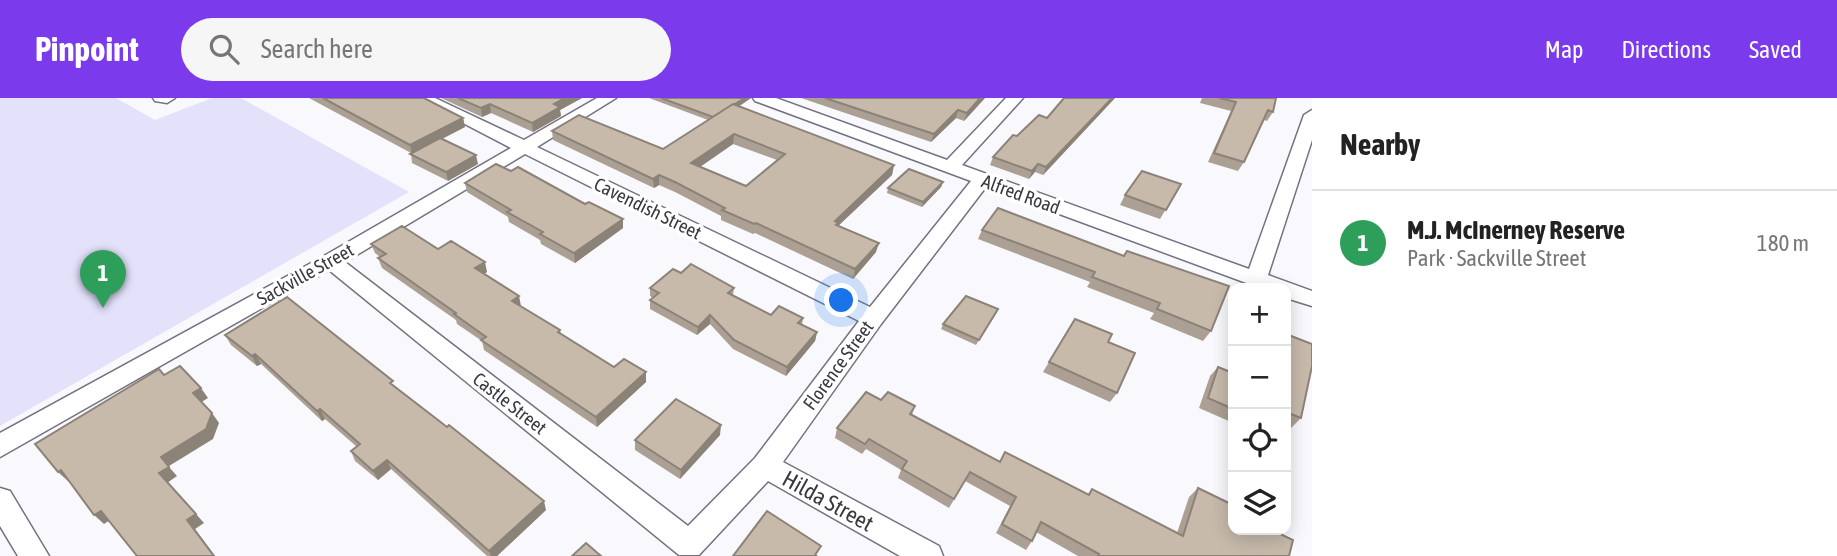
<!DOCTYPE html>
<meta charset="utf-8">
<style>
body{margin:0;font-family:"Asap Condensed",sans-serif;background:#f6f6f6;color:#222}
.controls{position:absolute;right:21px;bottom:21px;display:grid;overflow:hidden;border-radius:14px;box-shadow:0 4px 18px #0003}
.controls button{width:63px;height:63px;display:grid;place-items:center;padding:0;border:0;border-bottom:2px solid #e0e0e0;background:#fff;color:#222;font:35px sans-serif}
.you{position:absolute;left:842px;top:203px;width:24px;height:24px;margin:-18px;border:5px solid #fff;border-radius:50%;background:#1a73e8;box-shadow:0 0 0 10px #1a73e833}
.badge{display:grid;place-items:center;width:46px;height:46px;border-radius:50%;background:#7c3aed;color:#fff;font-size:23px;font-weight:700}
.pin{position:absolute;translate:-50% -58px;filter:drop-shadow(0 2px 4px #0008)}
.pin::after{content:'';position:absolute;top:37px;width:24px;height:21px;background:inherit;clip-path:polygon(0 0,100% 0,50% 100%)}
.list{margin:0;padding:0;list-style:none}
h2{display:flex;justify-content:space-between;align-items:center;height:91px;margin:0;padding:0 28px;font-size:30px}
h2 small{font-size:23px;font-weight:400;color:#767676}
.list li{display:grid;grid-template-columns:46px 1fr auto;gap:21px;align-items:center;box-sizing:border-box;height:105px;padding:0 28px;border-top:2px solid #e0e0e0}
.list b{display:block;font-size:26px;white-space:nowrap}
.list p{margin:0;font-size:23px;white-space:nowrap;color:#767676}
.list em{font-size:23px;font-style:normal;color:#767676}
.icon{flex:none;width:38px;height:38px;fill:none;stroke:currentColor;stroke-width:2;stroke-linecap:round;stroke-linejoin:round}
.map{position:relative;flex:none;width:1312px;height:458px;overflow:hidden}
header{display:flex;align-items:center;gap:42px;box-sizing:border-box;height:98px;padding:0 35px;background:#7c3aed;color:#fff}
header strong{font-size:33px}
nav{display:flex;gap:38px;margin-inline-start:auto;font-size:24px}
.search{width:490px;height:63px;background:#f6f6f6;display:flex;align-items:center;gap:18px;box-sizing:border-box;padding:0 24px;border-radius:38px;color:#767676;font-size:26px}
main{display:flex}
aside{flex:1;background:#fff}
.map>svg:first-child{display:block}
.green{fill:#e4e1fb}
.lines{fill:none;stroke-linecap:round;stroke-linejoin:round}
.street-casing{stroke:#747282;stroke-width:3}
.street{fill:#fff;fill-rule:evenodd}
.wall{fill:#aba093;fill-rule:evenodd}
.shaded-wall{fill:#8b8278}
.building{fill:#c7baab;stroke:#8b8278;stroke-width:2;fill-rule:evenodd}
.labels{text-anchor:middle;stroke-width:7;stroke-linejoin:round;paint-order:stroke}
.street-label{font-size:19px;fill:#3a3940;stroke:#fff}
.near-street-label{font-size:23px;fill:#3a3940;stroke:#fff}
</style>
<header>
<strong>Pinpoint</strong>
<div class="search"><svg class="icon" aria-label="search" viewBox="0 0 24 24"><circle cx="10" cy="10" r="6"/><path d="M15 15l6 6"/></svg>Search here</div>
<nav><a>Map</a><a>Directions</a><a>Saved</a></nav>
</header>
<main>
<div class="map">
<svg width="1312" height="458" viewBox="0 0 1312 458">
<rect width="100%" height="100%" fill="#f9f9fd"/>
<path class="green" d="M0,0h116l39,22 57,-22h29l168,94 -409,234z"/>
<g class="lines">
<g class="street-casing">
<g id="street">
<path d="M153,0h22l-8,5 -12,-2z"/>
<path d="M415,0h20l89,42 73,-42h19l-79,49 333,160 101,-126 -216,-80 -2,-3h23l171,62 59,-62h17l-61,67 287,104 55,-154 8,-5v30l-44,135 44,16v15l-26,-8v-10h-26l-274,-101 -105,137 -98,138 156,84 4,10h-43l-132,-75 -69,74h-20l-350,-285 -329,187v-24l324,-177 187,-108zM525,56l334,167 -104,137 -67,68 -343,-264z"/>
<path d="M0,390l10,3 39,65h-31l-18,-30z"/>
</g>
</g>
<use href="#street" class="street"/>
</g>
<g class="wall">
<path d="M309,0h115l39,20 2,9 -23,12 36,25 -30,17 -36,-18 -1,-10z"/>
<path d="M441,0h141l-22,12 1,6 -28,16 -42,-19 -9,4z"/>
<path d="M649,0h102l-13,9 156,58 -2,10 -54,51 38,26 -23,27 -98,-46 -2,1 -32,-14v-4l-46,-24 -16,-7 -5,3 -101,-48 -1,-9 111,18 45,-29zM733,46l44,16 -31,26 -46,-19z"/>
<path d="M801,0h184l-21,23 -8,-3 -25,24z"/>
<path d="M1115,0l-72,77 -8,-3 -6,7 -39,-14 3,-8 24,-21 30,-18z"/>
<path d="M1202,0h74l-3,14 -6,9 -3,-1 -20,42 -6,9 -30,-9 23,-51 -31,-8z"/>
<path d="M943,84l-2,5 -19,20 -35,-14 1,-5z"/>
<path d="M465,85l158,45 -48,35 -34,-19 -1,-4 -31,-18 -1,-5 -41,-25z"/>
<path d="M1181,86l-21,35 -40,-14 5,-10z"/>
<path d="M998,110l213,123 -8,10 -53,-22 4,-6 -67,-26 3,-5 -112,-43 4,-9z"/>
<path d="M371,146l67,5 49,23 -3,2 37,32 39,24 1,4 53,33 32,5v10l-49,45 -113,-77 -2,-9 -25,-17 -1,-4 -74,-52 -4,-10 2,-1 -5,-4z"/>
<path d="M681,175l53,15 -1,7 38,20 32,3 -1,7 15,7 -2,9 -29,35 -53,-27 -23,-25 -13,11 -47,-26v-9l3,-2 -3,-2v-8z"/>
<path d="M995,217l-19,30 -35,-16 2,-5z"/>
<path d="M1075,221l33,23 9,51 -7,9 -67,-30z"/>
<path d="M1286,236l15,84 -10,10 -5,-2z"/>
<path d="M225,237l171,53 150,122 -49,46h-10l-96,-87 -13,11 -23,-19 -4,-10 6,-4 -32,-28 -3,2 -61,-57 -4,2 -26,-21z"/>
<path d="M1218,269l15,6v46l-2,3 -32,-14 11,-32z"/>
<path d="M881,302l34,6 -3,9 88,47 87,33 5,-6 85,44 12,-36 9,-9 91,68h-211l-42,-24 -4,9 -6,9 -30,-17 14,-27 -45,-25 -16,27 -51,-30 3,-8 -35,-21 -4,5 -27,-16 2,-10z"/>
<path d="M720,337l-40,44 -45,-29v-10z"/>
</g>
<g class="shaded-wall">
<path d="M565,0h17l-22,12 1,6 -28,16 -1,-9 22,-19z"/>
<path d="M745,0h6l-37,25v-5z"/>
<path d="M980,0h5l-21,23 3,-8z"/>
<path d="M1112,0h3l-72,77 3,-8z"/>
<path d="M490,6l1,9 -9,4 -1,-9z"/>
<path d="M958,12l-2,8 -25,24 3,-8z"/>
<path d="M463,20l2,9 -53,27 -2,-9z"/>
<path d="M734,36l-1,10 -42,29v-10z"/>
<path d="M476,57l2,9 -30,17 -2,-9z"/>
<path d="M1038,66l-3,8 -6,7 3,-8z"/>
<path d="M894,67l-2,10 -55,52 -2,-6z"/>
<path d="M659,77v10l-5,3 -1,-9z"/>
<path d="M943,84l-2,5 -19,20 1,-5z"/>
<path d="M623,121v9l-48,35 -1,-10z"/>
<path d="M879,145l-3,9 -23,27 2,-10z"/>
<path d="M485,164l2,10 -10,6 -2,-10z"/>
<path d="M519,198l2,10 -9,-5z"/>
<path d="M710,217v9l-13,11 1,-8z"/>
<path d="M817,234l-2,9 -29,35 1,-9z"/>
<path d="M255,256l6,10 -4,2 -5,-10z"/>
<path d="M646,274v10l-49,45 -1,-10z"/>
<path d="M201,290l7,10 -8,5 -7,-10z"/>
<path d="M320,311l5,10 -3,2 -5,-10z"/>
<path d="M212,315l7,10 -6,16 -44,27 -8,-9z"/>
<path d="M721,327l-1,10 -40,44 1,-9z"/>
<path d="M387,362l4,9 -13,11 -5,-9z"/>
<path d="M169,369l8,9 -10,7 -8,-10z"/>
<path d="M61,372l10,9 -3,2 -10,-9z"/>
<path d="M544,403l2,9 -49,46h-6l-2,-5z"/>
<path d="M101,413l9,9 -6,4 -10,-9z"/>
<path d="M196,416l8,9 -9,6 20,27h-1l-27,-36z"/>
</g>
<g class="building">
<path d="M323,0h101l39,20 -53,27z"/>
<path d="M458,0h107l-11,6 6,3 -28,16 -42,-19 -9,4z"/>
<path d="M661,0h84l-32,19z"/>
<path d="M825,0h155l-13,15 -9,-3 -24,24z"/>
<path d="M1064,0h48l-66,69 -8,-3 -6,7 -39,-14 20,-22 4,1 22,-21 8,3z"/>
<path d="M1219,0h57l-3,14 -5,-2 -24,52 -30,-9 22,-51z"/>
<path d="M733,6l161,61 -59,56 3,2 -2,2 43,18 -24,26 -99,-46 -2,1 -32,-14 3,-2 -50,-26 -16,-7 -6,4 -101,-48 27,-16 84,34zM734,36l51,20 -39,32 -55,-23z"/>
<path d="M440,40l36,17 -30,17 -36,-18z"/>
<path d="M496,66l15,7 7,-4 67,37 4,-2 34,17 -49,34 -34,-19 3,-2 -36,-20 4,-2 -46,-27z"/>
<path d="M909,71l34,13 -20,20 -35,-14z"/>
<path d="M1142,73l39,13 -15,26 -41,-15z"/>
<path d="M998,110l126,48 3,-5 102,35 -18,45 -54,-22 3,-6 -68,-26 3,-5 -113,-42z"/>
<path d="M402,128l36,23 13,-8 34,21 -10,6 44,28 -7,5 48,29 -2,2 56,35 10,-8 22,13 -50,45 -115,-77 5,-3 -32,-23 2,-1 -78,-55 8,-4 -15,-10z"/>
<path d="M691,166l43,24 -6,5 43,22 8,-9 24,12 -5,5 19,9 -30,35 -53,-27 -24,-25 -12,12 -48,-27 9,-7 -9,-5 23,-19 8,4z"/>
<path d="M966,198l32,13 -19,31 -36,-16z"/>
<path d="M287,199l106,84 -3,2 57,44 2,-2 95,76 -55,50 -102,-91 -14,11 -22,-20 9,-7 -40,-35 -3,2 -62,-57 -3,2 -27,-21z"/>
<path d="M1075,221l37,15 -4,8 27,11 -18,40 -68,-31z"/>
<path d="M1286,236l26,10v22l-11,52 -15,-6z"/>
<path d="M180,268l21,22 -8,5 19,20 -6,16 -45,28 8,10 -10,6 37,41 -9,6 27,36h-77l-36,-45 -7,4 -33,-45 -3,2 -23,-28 124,-75 5,6z"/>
<path d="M1218,269l15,6v36l-25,-11z"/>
<path d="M866,294l15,8 7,-8 27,14 -5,8 90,48 5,-10 84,43 3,-6 91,47 15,-48 35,17v25h39l21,10 -4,16h-191l1,-2 -58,-32 -9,19 -30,-17 14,-27 -46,-25 -16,27 -52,-30 5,-8 -38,-22 -4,5 -28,-16z"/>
<path d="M676,301l45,26 -40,45 -46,-30z"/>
<path d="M767,413l54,35 -6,9 2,1h-84z"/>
<path d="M586,445l15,13h-29z"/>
</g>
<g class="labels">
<g class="street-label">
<text transform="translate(1021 96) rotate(20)" y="7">Alfred Road</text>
<text transform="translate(648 110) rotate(26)" y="7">Cavendish Street</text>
<text transform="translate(305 176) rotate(-29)" y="7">Sackville Street</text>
<text transform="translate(838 267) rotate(-54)" y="7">Florence Street</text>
<text transform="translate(510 305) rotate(38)" y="7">Castle Street</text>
</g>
<g class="near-street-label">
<text transform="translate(828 403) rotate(29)" y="8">Hilda Street</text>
</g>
</g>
</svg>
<div class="controls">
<button>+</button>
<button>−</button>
<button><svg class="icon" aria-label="locate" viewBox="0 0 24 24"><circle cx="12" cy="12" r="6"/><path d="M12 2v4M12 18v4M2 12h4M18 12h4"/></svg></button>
<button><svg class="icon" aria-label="layers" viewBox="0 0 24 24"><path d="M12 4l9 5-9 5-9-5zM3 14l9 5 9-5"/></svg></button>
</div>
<div class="you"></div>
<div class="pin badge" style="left:103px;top:210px;background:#2e9e5b">1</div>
</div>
<aside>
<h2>Nearby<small></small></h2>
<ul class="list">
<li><span class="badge" style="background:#2e9e5b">1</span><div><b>M.J. McInerney Reserve</b><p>Park · Sackville Street</p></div><em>180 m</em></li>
</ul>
</aside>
</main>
